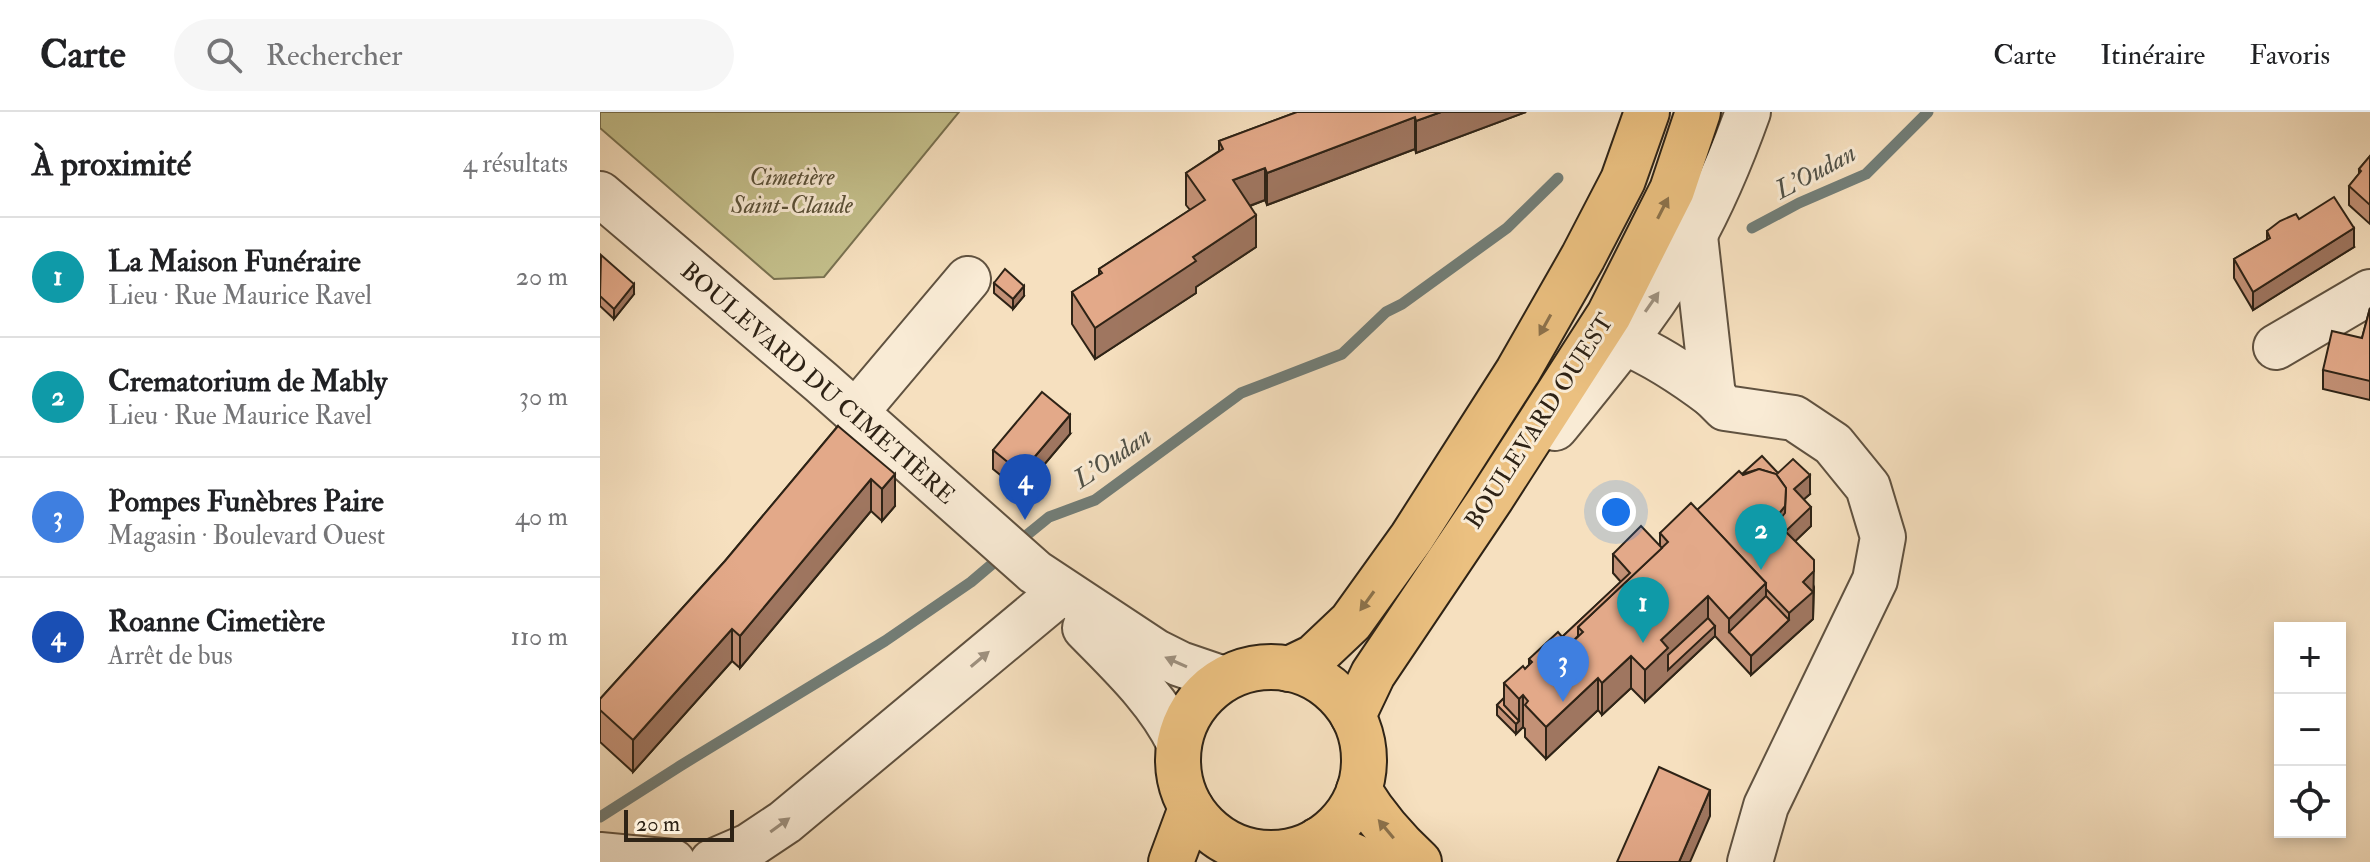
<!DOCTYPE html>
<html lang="fr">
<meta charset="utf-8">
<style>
body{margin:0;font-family:"IM FELL Double Pica",serif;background:#f6f6f6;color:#202124}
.controls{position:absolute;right:24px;bottom:24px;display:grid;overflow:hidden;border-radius:0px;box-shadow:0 4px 12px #0003}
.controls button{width:72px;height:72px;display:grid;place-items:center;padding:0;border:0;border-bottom:2px solid #e0e0e0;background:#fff;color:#202124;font:40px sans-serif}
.scale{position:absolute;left:24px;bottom:20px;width:110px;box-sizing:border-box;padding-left:8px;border:4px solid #2e2316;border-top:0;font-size:22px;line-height:28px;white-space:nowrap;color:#2e2316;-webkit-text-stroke:6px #f9ebd5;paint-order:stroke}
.you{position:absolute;left:1016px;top:400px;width:28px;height:28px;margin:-20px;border:6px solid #fff;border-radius:50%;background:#1a73e8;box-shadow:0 0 0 12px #1a73e833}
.badge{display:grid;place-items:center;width:52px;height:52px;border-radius:50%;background:#b45309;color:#fff;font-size:26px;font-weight:700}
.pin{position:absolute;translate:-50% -66px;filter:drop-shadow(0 2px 4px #0008)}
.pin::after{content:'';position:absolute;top:42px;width:28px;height:24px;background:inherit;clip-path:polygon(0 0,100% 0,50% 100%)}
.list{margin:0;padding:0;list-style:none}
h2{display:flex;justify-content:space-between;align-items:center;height:104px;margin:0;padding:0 32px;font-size:34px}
h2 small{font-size:26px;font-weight:400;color:#757577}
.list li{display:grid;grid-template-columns:52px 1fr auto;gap:24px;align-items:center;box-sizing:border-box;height:120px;padding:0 32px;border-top:2px solid #e0e0e0}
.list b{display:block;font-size:30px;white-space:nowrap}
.list p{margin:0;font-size:26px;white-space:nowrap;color:#757577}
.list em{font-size:26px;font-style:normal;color:#757577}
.icon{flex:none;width:44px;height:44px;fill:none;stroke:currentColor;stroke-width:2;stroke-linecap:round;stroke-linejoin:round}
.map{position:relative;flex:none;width:1770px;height:750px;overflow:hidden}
header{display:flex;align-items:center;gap:48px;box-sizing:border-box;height:112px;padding:0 40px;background:#fff;border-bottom:2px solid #e0e0e0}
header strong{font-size:38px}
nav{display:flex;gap:44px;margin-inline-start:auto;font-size:28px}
.search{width:560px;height:72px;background:#f6f6f6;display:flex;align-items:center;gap:20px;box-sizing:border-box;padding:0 28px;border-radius:44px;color:#757577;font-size:30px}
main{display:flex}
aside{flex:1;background:#fff}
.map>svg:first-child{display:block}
.green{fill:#c4c08c;stroke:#797251;stroke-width:2}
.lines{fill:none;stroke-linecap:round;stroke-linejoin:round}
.stream{stroke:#727e78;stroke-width:11}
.minor-casing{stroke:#605240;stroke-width:48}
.major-casing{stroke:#2e2316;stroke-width:48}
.minor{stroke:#f9ebd5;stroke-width:44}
.major{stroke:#ebc080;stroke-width:44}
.wall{fill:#c39176;stroke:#2e2316;stroke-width:2}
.shaded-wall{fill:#9f7660;stroke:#2e2316;stroke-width:2}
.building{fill:#e3a989;stroke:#2e2316;stroke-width:2}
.oneway{fill:#8c724b}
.oneway2{fill:#9e917f}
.labels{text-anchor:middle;stroke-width:6;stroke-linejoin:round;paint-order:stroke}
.park-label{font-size:24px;font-style:italic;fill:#5b5239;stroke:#f9ebd5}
.street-label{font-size:24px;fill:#2e2316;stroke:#f9ebd5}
.water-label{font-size:26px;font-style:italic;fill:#505147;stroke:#f9ebd5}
</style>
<header>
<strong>Carte</strong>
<div class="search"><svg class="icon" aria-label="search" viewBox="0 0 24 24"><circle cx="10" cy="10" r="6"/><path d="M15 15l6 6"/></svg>Rechercher</div>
<nav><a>Carte</a><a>Itinéraire</a><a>Favoris</a></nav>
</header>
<main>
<aside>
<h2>À proximité<small>4 résultats</small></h2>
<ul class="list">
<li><span class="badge" style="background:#0f9aa8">1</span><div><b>La Maison Funéraire</b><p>Lieu · Rue Maurice Ravel</p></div><em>20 m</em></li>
<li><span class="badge" style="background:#0f9aa8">2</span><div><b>Crematorium de Mably</b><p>Lieu · Rue Maurice Ravel</p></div><em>30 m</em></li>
<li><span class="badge" style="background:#3f7fe0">3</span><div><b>Pompes Funèbres Paire</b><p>Magasin · Boulevard Ouest</p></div><em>40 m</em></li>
<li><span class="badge" style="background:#1a4fb4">4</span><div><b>Roanne Cimetière</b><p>Arrêt de bus</p></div><em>110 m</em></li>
</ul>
</aside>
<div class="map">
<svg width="1770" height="750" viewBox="0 0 1770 750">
<rect width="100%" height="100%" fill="#f6e0bf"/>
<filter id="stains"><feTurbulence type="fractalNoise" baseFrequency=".0025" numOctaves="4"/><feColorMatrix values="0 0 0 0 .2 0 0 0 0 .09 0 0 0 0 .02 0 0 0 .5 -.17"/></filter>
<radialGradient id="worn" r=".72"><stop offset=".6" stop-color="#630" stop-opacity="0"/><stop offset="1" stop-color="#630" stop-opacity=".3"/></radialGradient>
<path class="green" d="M0,0h359l-135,165 -50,2 -174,-151z"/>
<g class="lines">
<g class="stream">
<path d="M1152,116l47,-25 67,-29 62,-62"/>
<path d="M417,431l32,-26 46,-17 146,-107 101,-39 44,-42 16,-8 105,-76 51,-50"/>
<path d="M0,705l80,-51 205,-125 86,-59 33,-28"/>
</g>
<g class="minor-casing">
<g id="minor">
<path d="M0,82l221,188 214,190 121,80 24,12 44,15"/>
<path d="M1024,230c33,14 60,32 89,54l-18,-160"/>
<path d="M1676,235l94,-55"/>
<path d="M1113,284l12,12 69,10 39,26 35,43 15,50 -8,43 -109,226 -16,56"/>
<path d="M255,301l113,-134"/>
<path d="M955,316c42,-52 86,-104 121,-161 30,-48 53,-102 72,-155"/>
<path d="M485,516c34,35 73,71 94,115"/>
<path d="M0,743l73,7"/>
<path d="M112,750l37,-16 36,-24 270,-225"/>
</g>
</g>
<g class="major-casing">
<g id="major">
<circle cx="671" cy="648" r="93"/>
<path d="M689,557l25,-12 37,-35 61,-85 106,-166 65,-114 40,-77 24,-68"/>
<path d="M753,604l20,-42 119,-177 117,-182 63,-125 26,-78"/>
<path d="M759,678c17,28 36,50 60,72"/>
<path d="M718,728l49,22"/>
<path d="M571,750l20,-54"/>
</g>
</g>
<use href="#minor" class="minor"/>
<use href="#major" class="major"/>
</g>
<g class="wall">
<path d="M697,0h229l-110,41 -1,-4 -148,56 -2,-5 -15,6 6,41 -60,40v6l-101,66 -23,-35v-32l27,-17v-6l91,-59 -4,-5v-32l33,-22v-10z"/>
<path d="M1770,44v68l-21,-19v-19l10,-12v-5z"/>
<path d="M1699,107l55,28 -101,63 -19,-32v-19l33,-19v-9z"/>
<path d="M0,144l34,38 -20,25 -14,-13z"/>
<path d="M394,171l30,13 -11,13 -19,-16z"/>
<path d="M1770,196v92l-47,-11v-19l39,-32z"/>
<path d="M238,314l57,80 -13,15 -11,-10 -131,157 -8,-7 -99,111 -33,-30v-43l125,-138z"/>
<path d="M470,322l-49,58 -28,-23v-19z"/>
<path d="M1178,361l32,21 -6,5 7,27 -16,15 19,46 -1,32 -62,56 -36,-39 -70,66 -14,-14 -29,27 -4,-5 -52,49 -21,-22v-8l-2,-2 -7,7 -19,-19v-10l7,-7v-15l21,-14 4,-4v-6l33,-22 59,-55 -8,-9v-19l47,-8v-13l37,-23 45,-36z"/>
</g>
<g class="shaded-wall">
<path d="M841,0h85l-110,41v-32z"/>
<path d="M815,5v32l-148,56v-32z"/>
<path d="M665,56v32l-32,12v-32z"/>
<path d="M656,103v32l-60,40v6l-101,66v-31l98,-71z"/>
<path d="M1754,116v19l-101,63v-18z"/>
<path d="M34,172v10l-20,25v-10z"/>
<path d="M424,174v10l-11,13v-10z"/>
<path d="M470,303v19l-49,58v-19z"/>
<path d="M295,362v32l-13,15v-32z"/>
<path d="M1210,363v19l-16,14v-19z"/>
<path d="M271,367v32l-131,157v-32z"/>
<path d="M1185,394l26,1v19l-29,28 -8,-34z"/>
<path d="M1214,448l-1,59 -62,56v-19l38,-36v-7l14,-31z"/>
<path d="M1166,471v32l-37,17v-13z"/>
<path d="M1108,484v32l7,-2v10l-70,66v-32l16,-30z"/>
<path d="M132,517v32l-99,111v-32z"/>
<path d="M1031,544v32l-29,27v-32z"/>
<path d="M998,566v32l-52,49v-32z"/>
<path d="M923,576v39l-7,7v-10l3,-3v-22z"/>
<path d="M1110,678v26l-20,46h-11z"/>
</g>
<g class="building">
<path d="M697,0h144l-25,9 -1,-4 -148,56 -2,-5 -32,12 23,35 -63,42 3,4 -101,67 -23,-36 30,-19 -3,-4 106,-69 -19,-27 37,-24 -4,-8z"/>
<path d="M1770,44v49l-21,-19 12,-15 -2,-2z"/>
<path d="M1734,85l20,31 -101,64 -19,-33 36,-21 -3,-7 13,-10 16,-7 3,5z"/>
<path d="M1,143l33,29 -20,25 -14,-13z"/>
<path d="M405,157l19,17 -11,13 -19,-16z"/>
<path d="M1770,196v73l-47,-11 9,-39 30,7z"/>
<path d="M442,280l28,23 -49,58 -28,-23z"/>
<path d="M238,314l57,48 -13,15 -11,-10 -131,157 -8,-7 -99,111 -33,-30v-11l125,-138z"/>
<path d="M1162,344l16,17 15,-14 17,16 -16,14 17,18 -25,24 -9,-8 8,-10 1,-25 -10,-14 -17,-5 -17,5z"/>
<path d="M1159,357l17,5 10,14 -1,18 -11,14 40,40v11l-11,11 10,10 -24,21 -23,-24v-6l-69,-73 42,-39 4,4z"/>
<path d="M1091,391l75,80 -37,36 -21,-23 -47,44 7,8 -23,22 -14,-14 -29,27 -4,-5 -52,49 -21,-22 3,-4 -5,-6 -4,4 -15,-16 19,-17 2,3 7,-7 -3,-3 29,-27 11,13 14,-13 -5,-5 90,-85 -8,-9z"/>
<path d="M1041,414l21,22 -84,79v9l-9,9 -7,-8 68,-64 -17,-19z"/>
<path d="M1166,484l23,24 -38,36 -22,-24z"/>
<path d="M1108,506l7,8 -47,44v-15z"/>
<path d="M904,586v7l15,16 -3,3 -19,-19z"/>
<path d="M1059,655l51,23 -31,72h-62z"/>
</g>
<defs><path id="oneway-solid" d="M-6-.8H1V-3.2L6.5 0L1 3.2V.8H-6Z" transform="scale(2)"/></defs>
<g class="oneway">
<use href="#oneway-solid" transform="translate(1063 96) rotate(-63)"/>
<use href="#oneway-solid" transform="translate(945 213) rotate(119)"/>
<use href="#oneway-solid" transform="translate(767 489) rotate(126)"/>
<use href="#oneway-solid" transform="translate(786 717) rotate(-130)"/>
</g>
<g class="oneway2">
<use href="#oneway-solid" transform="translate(1052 190) rotate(-55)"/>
<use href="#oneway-solid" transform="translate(380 547) rotate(-40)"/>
<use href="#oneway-solid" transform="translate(576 550) rotate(-156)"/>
<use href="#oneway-solid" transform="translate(180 713) rotate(-36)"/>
</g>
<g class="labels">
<g class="park-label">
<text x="192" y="73">Cimetière<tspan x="192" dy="28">Saint-Claude</tspan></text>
</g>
<g class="street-label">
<text transform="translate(218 271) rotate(41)" y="8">BOULEVARD DU CIMETIÈRE</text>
<text transform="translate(939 309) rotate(-57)" y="8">BOULEVARD OUEST</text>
</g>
<g class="water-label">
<text transform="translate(1215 59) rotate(-28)" y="9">L'Oudan</text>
<text transform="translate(512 345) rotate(-34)" y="9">L'Oudan</text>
</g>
</g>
<rect width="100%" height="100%" filter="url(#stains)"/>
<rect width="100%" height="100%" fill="url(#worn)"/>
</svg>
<div class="controls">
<button>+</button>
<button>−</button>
<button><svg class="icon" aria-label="locate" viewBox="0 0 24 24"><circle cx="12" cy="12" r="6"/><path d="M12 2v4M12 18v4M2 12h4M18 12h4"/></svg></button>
</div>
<div class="scale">20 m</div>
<div class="you"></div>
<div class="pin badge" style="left:1043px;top:531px;background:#0f9aa8">1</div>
<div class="pin badge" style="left:1161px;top:458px;background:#0f9aa8">2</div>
<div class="pin badge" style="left:963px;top:590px;background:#3f7fe0">3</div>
<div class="pin badge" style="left:425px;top:408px;background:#1a4fb4">4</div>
</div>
</main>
